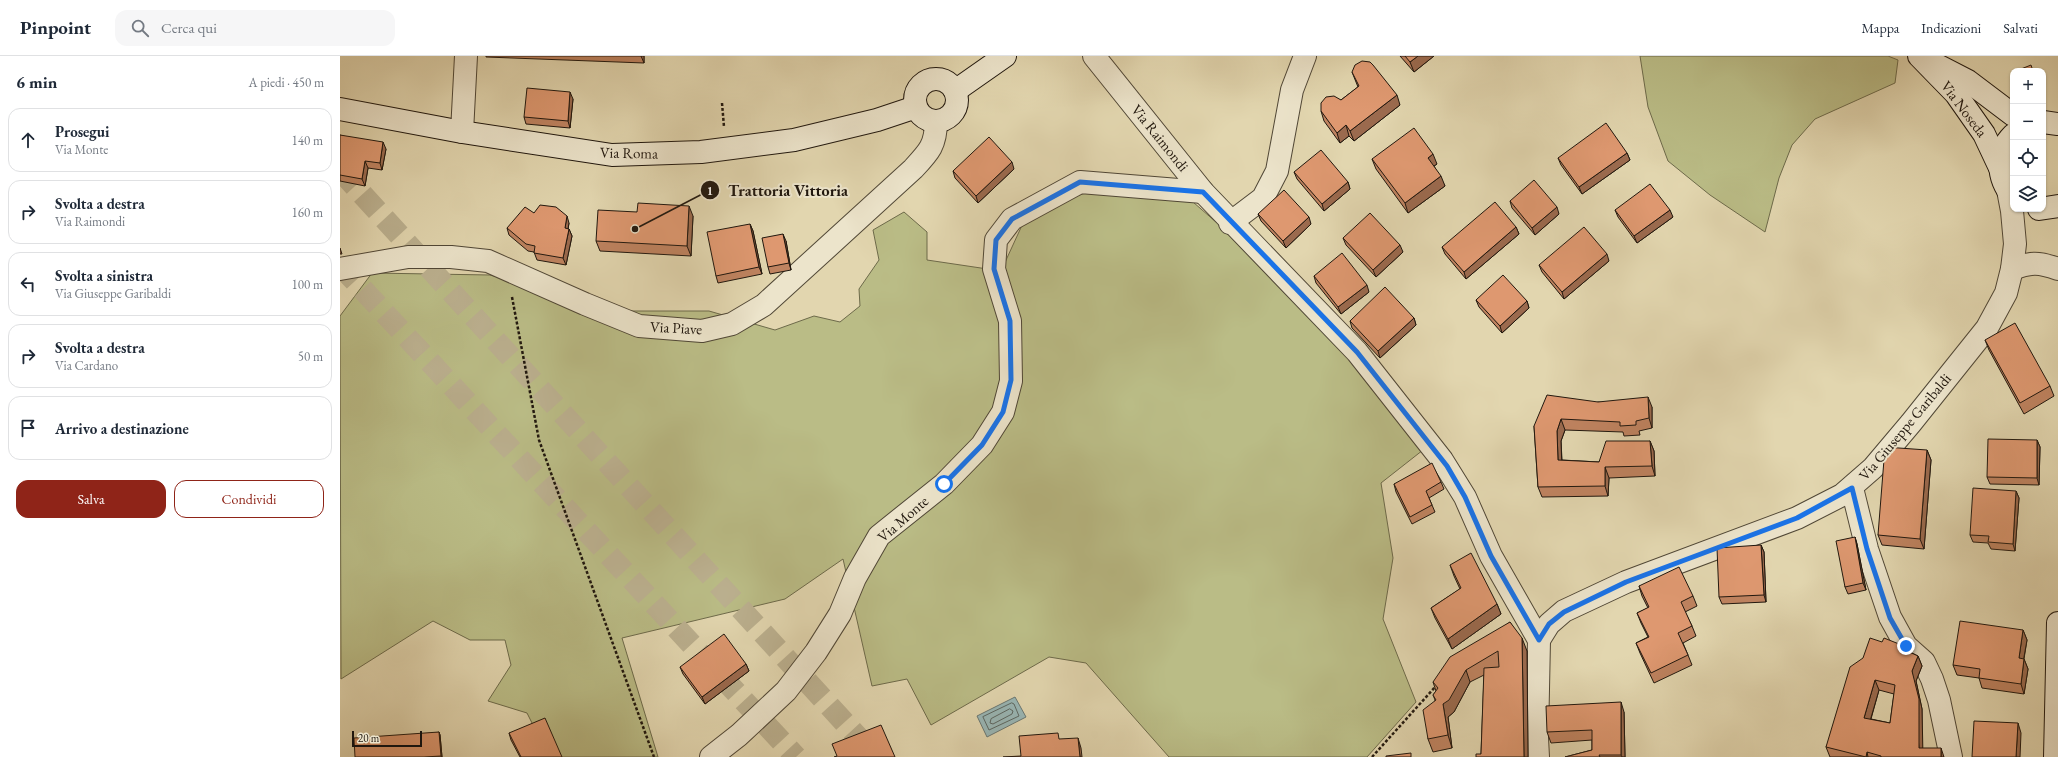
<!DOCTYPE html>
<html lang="it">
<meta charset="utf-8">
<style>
body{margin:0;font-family:"EB Garamond",serif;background:#f6f6f7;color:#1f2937}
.controls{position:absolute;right:12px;top:12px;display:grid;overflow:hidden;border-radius:8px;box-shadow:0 1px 3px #0004}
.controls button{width:36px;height:36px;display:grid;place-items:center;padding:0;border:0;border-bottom:1px solid #e0e1e3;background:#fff;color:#1f2937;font:20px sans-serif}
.scale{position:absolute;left:12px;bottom:10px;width:70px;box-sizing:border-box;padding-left:4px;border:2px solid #20170e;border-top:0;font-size:11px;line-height:14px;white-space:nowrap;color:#20170e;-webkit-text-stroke:3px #ece4cb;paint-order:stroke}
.stop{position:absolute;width:12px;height:12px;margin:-9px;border:3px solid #1a73e8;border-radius:50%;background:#fff}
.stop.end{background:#1a73e8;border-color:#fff;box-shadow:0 1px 4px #0008}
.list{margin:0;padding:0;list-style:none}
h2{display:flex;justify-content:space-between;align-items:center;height:52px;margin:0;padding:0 16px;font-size:17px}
h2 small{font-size:13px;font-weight:400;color:#747a83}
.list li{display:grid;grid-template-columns:26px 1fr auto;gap:12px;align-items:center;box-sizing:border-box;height:64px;margin:0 8px 8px;padding:0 8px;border:1px solid #e0e1e3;border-radius:12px}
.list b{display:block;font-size:15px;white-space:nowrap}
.list p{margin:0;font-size:13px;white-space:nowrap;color:#747a83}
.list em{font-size:13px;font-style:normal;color:#747a83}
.actions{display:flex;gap:8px;padding:12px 16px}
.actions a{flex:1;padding:9px 0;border:1px solid #8f2418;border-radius:12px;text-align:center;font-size:14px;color:#8f2418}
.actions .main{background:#8f2418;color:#fff}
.icon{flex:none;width:22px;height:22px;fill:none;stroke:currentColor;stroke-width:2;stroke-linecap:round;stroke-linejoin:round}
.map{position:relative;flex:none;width:1718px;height:701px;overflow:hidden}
header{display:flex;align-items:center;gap:24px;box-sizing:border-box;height:56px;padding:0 20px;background:#fff;border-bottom:1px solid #e0e1e3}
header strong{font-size:19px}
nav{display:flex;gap:22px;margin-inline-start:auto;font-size:14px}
.search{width:280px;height:36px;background:#f6f6f7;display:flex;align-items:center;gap:10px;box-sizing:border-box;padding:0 14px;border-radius:12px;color:#747a83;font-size:15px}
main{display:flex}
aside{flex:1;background:#fff}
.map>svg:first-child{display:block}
.green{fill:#babc86;stroke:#6d6a4a}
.water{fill:#99b7b6;stroke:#697773}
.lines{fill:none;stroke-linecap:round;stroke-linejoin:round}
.shore{stroke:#5c6762;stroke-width:1}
.highway-tunnel{stroke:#bbb08f;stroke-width:22;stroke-dasharray:22 11;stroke-linecap:butt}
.street-casing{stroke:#504736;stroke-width:24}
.secondary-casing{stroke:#20170e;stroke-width:24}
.path{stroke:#20170e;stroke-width:2.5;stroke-dasharray:3 2;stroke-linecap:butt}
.street{stroke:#ece4cb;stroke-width:22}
.secondary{stroke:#ece4cb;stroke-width:22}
.wall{fill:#bf8360;stroke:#20170e;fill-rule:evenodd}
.shaded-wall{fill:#9b6a4e;stroke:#20170e}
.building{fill:#de9870;stroke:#20170e;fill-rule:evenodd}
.route{stroke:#1a73e8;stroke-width:5}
.labels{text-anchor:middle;stroke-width:4;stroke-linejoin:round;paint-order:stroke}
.street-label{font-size:15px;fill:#20170e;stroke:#ece4cb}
.leader{fill:none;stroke:#20170e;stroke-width:1.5}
.callout-dot{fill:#20170e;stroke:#ece4cb;stroke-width:1.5}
.mark-label{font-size:12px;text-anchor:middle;font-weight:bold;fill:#fff}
.callout-label{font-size:16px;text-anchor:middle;font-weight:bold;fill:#20170e;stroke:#ece4cb;stroke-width:4;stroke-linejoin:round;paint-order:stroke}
</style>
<header>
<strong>Pinpoint</strong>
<div class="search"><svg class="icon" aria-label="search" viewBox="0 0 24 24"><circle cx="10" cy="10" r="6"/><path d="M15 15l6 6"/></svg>Cerca qui</div>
<nav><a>Mappa</a><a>Indicazioni</a><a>Salvati</a></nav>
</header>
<main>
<aside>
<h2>6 min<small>A piedi · 450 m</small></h2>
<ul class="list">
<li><svg class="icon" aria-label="ahead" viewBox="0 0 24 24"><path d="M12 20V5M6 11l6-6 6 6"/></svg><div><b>Prosegui</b><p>Via Monte</p></div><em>140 m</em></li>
<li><svg class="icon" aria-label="right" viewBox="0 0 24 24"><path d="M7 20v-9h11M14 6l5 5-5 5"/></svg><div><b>Svolta a destra</b><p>Via Raimondi</p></div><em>160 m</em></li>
<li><svg class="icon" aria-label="left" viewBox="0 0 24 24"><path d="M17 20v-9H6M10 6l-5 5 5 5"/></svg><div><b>Svolta a sinistra</b><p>Via Giuseppe Garibaldi</p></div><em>100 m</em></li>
<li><svg class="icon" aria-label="right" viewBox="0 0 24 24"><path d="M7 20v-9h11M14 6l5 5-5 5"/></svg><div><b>Svolta a destra</b><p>Via Cardano</p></div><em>50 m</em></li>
<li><svg class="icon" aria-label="arrive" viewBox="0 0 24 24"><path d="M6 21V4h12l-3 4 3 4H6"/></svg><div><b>Arrivo a destinazione</b></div></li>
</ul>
<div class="actions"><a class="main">Salva</a><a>Condividi</a></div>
</aside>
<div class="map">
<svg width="1718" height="701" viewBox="0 0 1718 701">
<rect width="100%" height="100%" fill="#e2d6af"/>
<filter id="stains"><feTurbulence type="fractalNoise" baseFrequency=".005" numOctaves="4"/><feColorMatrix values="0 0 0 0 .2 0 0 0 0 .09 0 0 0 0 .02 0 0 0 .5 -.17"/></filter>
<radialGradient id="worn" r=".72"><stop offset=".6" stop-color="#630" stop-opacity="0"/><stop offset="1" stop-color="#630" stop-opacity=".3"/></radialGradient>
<g class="green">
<path d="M1300,0h248l10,4 -3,23 -80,36 -23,26 -13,33 -14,54 -55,-37 -42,-34 -20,-54z"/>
<path d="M753,134l100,12 125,109 105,139 -42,33 12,75 -10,61 33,83 -49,55h-198l-83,-94 -37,-6 -118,68 -24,-46 -35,7 -29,-127 -58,40 -163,39 36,119h-109l-22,-44 -39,-12 23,-36 -6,-25h-35l-37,-19 -92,58 -1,-363 32,-43 118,2 132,36h87l66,19 39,-14 26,6 20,-16 -1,-17 20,-29 -6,-30 31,-18 23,20v28l74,11 23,-50 37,-19z"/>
</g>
<path class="water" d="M675,641l11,20 -39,20 -10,-21z"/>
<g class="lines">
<g class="shore">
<path d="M672,647l2,1 5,12 -30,14 -6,-13z"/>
<path d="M670,653l3,2 -1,3 -19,10 -3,-1 1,-4z"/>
</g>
<g class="highway-tunnel">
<path d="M0,114l536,587"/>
<path d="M0,209l456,492"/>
</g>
<g class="street-casing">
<g id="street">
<path d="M754,0l109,136 154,160 85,108 23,37 26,59 48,84"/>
<path d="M122,76l4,-76"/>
<path d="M890,167l33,-25 14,-27 15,-81 13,-34"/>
<path d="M0,213l68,-12h43l37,4 97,43 54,22 63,5 30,-7 32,-19 149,-136c16,-17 23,-24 23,-48"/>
<path d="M1672,213c19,-7 27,-7 46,0"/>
<path d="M1512,432l15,61 23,68 16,29 18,16 8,17 7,21 12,57"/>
<path d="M371,701l28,-22 47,-44 30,-39 24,-38 15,-36 24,-42 65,-52 38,-39 21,-33 8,-31 -1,-60 -16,-52 2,-29 16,-21 68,-37 123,10"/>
<path d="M1198,701l-1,-19 2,-98 10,-16 15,-13 62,-29 171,-64 45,-23 31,-27 38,-45 76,-95 19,-35 6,-24 3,-25 -3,-33 -4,-21"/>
</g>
</g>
<g class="secondary-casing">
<g id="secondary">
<path d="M1579,0l37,38 28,40 16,34"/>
<path d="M1597,9l31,16 45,34"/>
<circle cx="596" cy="44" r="21"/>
<path d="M615,35l50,-35"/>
<path d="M0,53l122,23 150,23 89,-3 93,-12 83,-20 39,-13"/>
<path d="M1703,66l15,2"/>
<path d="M1673,79c-18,18 -16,43 0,62"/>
<path d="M1699,153l19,-3"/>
<path d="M1715,701l3,-134"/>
</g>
</g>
<g class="path">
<path d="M382,47l2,24"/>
<path d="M172,241l27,143 115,317"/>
<path d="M1032,701l64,-71"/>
</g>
<use href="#street" class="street"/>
<use href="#secondary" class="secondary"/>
</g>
<g class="wall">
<path d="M146,0h158v7l-158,-6z"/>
<path d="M1060,0h34l-20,16z"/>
<path d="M1012,16l48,33 -46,36 -5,-5 -9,7 -16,-22 -3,-10 20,-11 17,-13z"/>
<path d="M233,43l-3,29 -44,-4 -2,-7z"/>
<path d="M0,79l46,14 -4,21 -14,-2 -3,18 -25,-5z"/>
<path d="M1287,97l3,7 -48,34 -21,-29 -3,-7z"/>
<path d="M1032,103l65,5 -3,2 11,20 -37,27 -32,-44z"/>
<path d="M674,113l-36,34 -23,-25 -2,-7z"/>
<path d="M954,116l54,10 2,7 -26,22 -27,-32z"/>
<path d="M1170,145l49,13 -24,21 -23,-27z"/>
<path d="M1275,154l58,7 -36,26 -19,-26z"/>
<path d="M297,156l56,4 -2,40 -91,-5 -4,-10z"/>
<path d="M918,158l53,10 -25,24 -25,-27z"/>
<path d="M229,167l-1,6h1l3,7 -6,29 -29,-5 -3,-8 -6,-1 -19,-16 -2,-7z"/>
<path d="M410,168l3,7 9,43 -44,9 -2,-7z"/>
<path d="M1176,171l3,7 -53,45 -21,-25 -3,-7z"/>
<path d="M1003,182l60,14 -27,25 -30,-32z"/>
<path d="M446,185l5,29 -21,4 -2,-7z"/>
<path d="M0,192l2,6h-2z"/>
<path d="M1269,205l-45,38 -22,-27 -3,-7z"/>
<path d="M974,220l55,16 -28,22 -25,-31z"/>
<path d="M1136,244l51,1 2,7 -27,25 -23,-26z"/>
<path d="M1074,262l2,7 -36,33 -28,-30 -2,-7z"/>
<path d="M1645,284l65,46 4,10 -30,18 -35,-64z"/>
<path d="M1258,346l54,5v21l-13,3 1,4 -16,1 -1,-4 -58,-2 -4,11 1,19 37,2 51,-21 4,10 1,25 -46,2 -1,18 -66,1 -4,-10 -4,-61z"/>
<path d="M1697,384l3,7 -1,38 -49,-1 -3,-7z"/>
<path d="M1587,394l4,10 -7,89 -42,-4 -4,-10z"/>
<path d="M1101,426l3,7 -15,9 6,14 -23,12 -16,-32 -2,-8z"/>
<path d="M1676,435l3,7 -4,53 -24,-2 -3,-6 -15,-1 -3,-7z"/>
<path d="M1515,481l2,7 9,46 -18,4 -3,-7z"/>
<path d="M1421,489l3,7 2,50 -44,2 -3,-7z"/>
<path d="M1110,509l47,39 4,10 -49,35 -17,-31 -4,-10 29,-19 -6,-13z"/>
<path d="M1299,530l54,10 4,10 -12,6 7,14 4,10 -13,7 5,12 4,10 -38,18 -14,-30 -4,-10 12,-6 -7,-14 -4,-10 11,-5 -6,-12z"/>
<path d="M1170,566l17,29 1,106h-52l5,-3 3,-79 -14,7 -16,30 -6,5 4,31 -19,4 -5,-13 7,-39 -2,-5 3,-4 -3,-9z"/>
<path d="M1683,574l4,10 -3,19 4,10 -4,25 -42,-6 -3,-10 -22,-3 -4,-10z"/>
<path d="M1542,586l22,4 2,4 12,6 4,10 -6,15 6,28v39l22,9h-114l-4,-10zM1539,634l15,4 -4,29 -19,-4z"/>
<path d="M406,608l3,7 -44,33 -22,-30 -3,-7z"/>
<path d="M1284,656l1,45h-60l27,-7v-10l-41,3 -4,-11z"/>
<path d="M99,676l1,3 2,22h-87z"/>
<path d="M169,677l53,24h-42l-9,-17z"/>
</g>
<g class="shaded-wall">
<path d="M301,0h3v7z"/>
<path d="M1078,0h16l-20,16 -4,-10z"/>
<path d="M230,36l3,7 -3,29 -2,-7z"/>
<path d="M1057,39l3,10 -46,36 -4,-10z"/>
<path d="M1006,69l3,11 -9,7 -3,-10z"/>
<path d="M43,86l3,7 -4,21 -2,-7z"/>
<path d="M1287,97l3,7 -48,34 -3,-7z"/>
<path d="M1093,98l4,10 -6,4 -3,-10z"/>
<path d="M25,105l3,7 -3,18 -3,-7z"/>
<path d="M672,106l2,7 -36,34 -2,-7z"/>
<path d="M1101,120l4,10 -37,27 -3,-10z"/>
<path d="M1008,126l2,7 -26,22 -2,-7z"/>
<path d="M349,150l4,10 -2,40 -4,-10z"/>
<path d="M1217,151l2,7 -24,21 -3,-7z"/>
<path d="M1330,154l3,7 -36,26 -3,-7z"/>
<path d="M227,160l2,7 -2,12 -2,-7z"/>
<path d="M969,161l2,7 -25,24 -3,-7z"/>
<path d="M410,168l3,7 9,43 -3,-7z"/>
<path d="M1176,171l3,7 -53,45 -2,-7z"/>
<path d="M229,173l3,7 -6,29 -3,-7z"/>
<path d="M443,178l3,7 5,29 -2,-7z"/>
<path d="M1060,189l3,7 -27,25 -3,-7z"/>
<path d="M1267,198l2,7 -45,38 -2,-7z"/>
<path d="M1027,229l2,7 -28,22 -3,-7z"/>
<path d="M1187,245l2,7 -27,25 -2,-7z"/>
<path d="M1074,262l2,7 -36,33 -2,-7z"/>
<path d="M1308,341l4,10v21l-3,-10z"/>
<path d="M1221,363l4,11 -4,11 1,29 -4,-10 -1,-29z"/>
<path d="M1697,384l3,7 -1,38 -2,-7z"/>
<path d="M1310,385l4,10 1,25 -3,-10z"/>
<path d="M1587,394l4,10 -7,89 -4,-10z"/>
<path d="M1265,411l4,11 -1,18 -3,-10z"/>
<path d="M1676,435l3,7 -4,53 -2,-7z"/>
<path d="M1515,481l2,7 9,46 -3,-7z"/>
<path d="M1421,489l3,7 2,50 -2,-7z"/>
<path d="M1157,548l4,10 -49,35 -4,-10z"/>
<path d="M1683,574l4,10 -5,28 -3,-10z"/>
<path d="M1182,582l5,13 1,106h-4z"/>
<path d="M1578,600l4,10 -6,15 6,28 1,48 -4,-9 -7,-77z"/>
<path d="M1684,603l4,10 -4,25 -3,-10z"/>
<path d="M406,608l3,7 -44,33 -3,-7z"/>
<path d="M1126,614l4,12 -16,30 -6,5 4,31 -4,-13 -5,-31z"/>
<path d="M1535,624l4,10 -11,38 -4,-10z"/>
<path d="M1281,646l3,10 1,45h-3l-1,-2z"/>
<path d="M1678,667l3,10 -1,24h-4z"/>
<path d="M99,676l1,3 2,22 -1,-1z"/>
<path d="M738,682l3,10 1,9h-2z"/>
<path d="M1601,692l3,9h-3z"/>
<path d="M1527,696l1,5h-2z"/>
</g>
<g class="building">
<path d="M1065,0h13l-8,6z"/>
<path d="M1022,5l8,1 3,3 24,30 -47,36 -4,-6 -9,8 -16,-22v-8l5,-6 8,-1 7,4 18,-14 -7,-14 3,-7z"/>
<path d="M1691,9l2,6h-17z"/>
<path d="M187,32l43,4 -2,29 -44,-4z"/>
<path d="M1266,67l21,30 -48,34 -21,-29z"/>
<path d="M1074,72l19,26 -5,4 13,18 -36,27 -33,-44z"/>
<path d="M0,79l43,7 -3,21 -15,-2 -3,18 -22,-4z"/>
<path d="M649,81l23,25 -36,34 -23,-25z"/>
<path d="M981,94l27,32 -26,22 -28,-32z"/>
<path d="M1194,124l23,27 -25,21 -22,-27z"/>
<path d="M1310,128l20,26 -36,26 -19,-26z"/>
<path d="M944,134l25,27 -26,24 -25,-27z"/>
<path d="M1155,146l21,25 -52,45 -22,-25z"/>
<path d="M298,147l51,3 -2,40 -91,-5 2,-31 39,2z"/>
<path d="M200,149l16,2 11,9 -2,12 4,1 -6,29 -29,-5 1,-7 -9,-2 -19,-16 18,-21 9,6z"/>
<path d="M1030,157l30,32 -27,25 -30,-32z"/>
<path d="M410,168l9,43 -43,9 -9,-44z"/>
<path d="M1244,171l23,27 -45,38 -23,-27z"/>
<path d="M443,178l6,29 -21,4 -6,-29z"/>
<path d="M1002,197l25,32 -29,22 -24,-31z"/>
<path d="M1163,219l24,26 -27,25 -24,-26z"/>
<path d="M1045,231l29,31 -36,33 -28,-30z"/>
<path d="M1675,267l35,63 -30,17 -35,-63z"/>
<path d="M1207,339l51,7 50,-5 1,21 -13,3v4l-16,1v-4l-59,-3 -4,12 1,29 41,2 7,-21h44l2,25 -47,1v19l-67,1 -4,-61z"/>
<path d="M1648,383l49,1v38l-50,-1z"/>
<path d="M1545,391l42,3 -7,89 -42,-4z"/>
<path d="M1092,407l9,19 -15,9 6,14 -22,12 -16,-33z"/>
<path d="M1633,432l43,3 -3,53 -25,-2 1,-6 -19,-1z"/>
<path d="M1515,481l8,46 -18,4 -9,-46z"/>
<path d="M1421,489l3,50 -45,2 -2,-49z"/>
<path d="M1131,497l26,51 -49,35 -17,-31 30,-20 -11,-23z"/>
<path d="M1339,511l14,29 -12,6 11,24 -14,7 10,22 -37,18 -15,-30 13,-6 -12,-24 12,-6 -10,-21z"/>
<path d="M1620,565l63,9 -4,28 5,1 -3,25 -42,-6 1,-9 -27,-4z"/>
<path d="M1170,566l12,16 2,119h-48v-3h5l3,-86 15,-1 -1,-16 -32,19 -17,30 -6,4 5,31 -20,4 -5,-29 13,-10 -3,-5 5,-7 -5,-6 17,-25z"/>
<path d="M384,578l22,30 -44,33 -22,-30z"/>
<path d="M1530,582l12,4 2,-4 20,8 -1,3 15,7 -6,15 7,28v49h22v9h-60v-1l-14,-4 -1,5 -40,-10 24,-80 13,-9zM1535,624l20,5 -5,38 -26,-5z"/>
<path d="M1281,646v53h-22l1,2h-35l27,-7v-20l-45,2 -1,-26z"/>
<path d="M205,662l17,39h-41l-12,-24z"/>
<path d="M1634,665l44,2 -2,34h-44z"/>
<path d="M541,669l14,32h-61l3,-1 -5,-12z"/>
<path d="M99,676l2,24 -17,1h-69l-1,-19z"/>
<path d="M718,677l1,6 19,-1 2,19h-77l18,-1 -2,-20z"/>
<path d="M1071,697v4h-25v-1z"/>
</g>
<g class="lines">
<path class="route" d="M604,428l38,-39 21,-33 8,-32 -1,-59 -16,-52 2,-29 16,-21 68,-37 123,10 154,160 90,114 18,31 26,59 48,84 10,-16 15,-12 62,-30 171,-64 55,-30 15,61 23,69 16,28"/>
</g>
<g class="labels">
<g class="street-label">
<text transform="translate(1624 53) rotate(53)" y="5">Via Noseda</text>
<text transform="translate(820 82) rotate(51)" y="5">Via Raimondi</text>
<text transform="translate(289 97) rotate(1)" y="5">Via Roma</text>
<text transform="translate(336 272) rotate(3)" y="5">Via Piave</text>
<text transform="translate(1565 371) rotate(-50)" y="5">Via Giuseppe Garibaldi</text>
<text transform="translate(563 463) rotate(-41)" y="5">Via Monte</text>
</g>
</g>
<path class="leader" d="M295 173L370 134"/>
<g class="callout-dot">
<circle cx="295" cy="173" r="4"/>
<circle cx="370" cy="134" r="10"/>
</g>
<g class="mark-label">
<text x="370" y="139">1</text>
</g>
<g class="callout-label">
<text x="448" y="140">Trattoria Vittoria</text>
</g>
<rect width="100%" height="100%" filter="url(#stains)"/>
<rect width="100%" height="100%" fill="url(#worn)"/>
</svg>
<div class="controls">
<button>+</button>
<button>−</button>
<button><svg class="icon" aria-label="locate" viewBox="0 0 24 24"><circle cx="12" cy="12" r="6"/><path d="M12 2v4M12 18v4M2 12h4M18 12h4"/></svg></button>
<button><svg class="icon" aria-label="layers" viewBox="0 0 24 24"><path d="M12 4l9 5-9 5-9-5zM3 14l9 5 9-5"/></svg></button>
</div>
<div class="scale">20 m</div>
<div class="stop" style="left:604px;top:428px"></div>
<div class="stop end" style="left:1566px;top:590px"></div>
</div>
</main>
